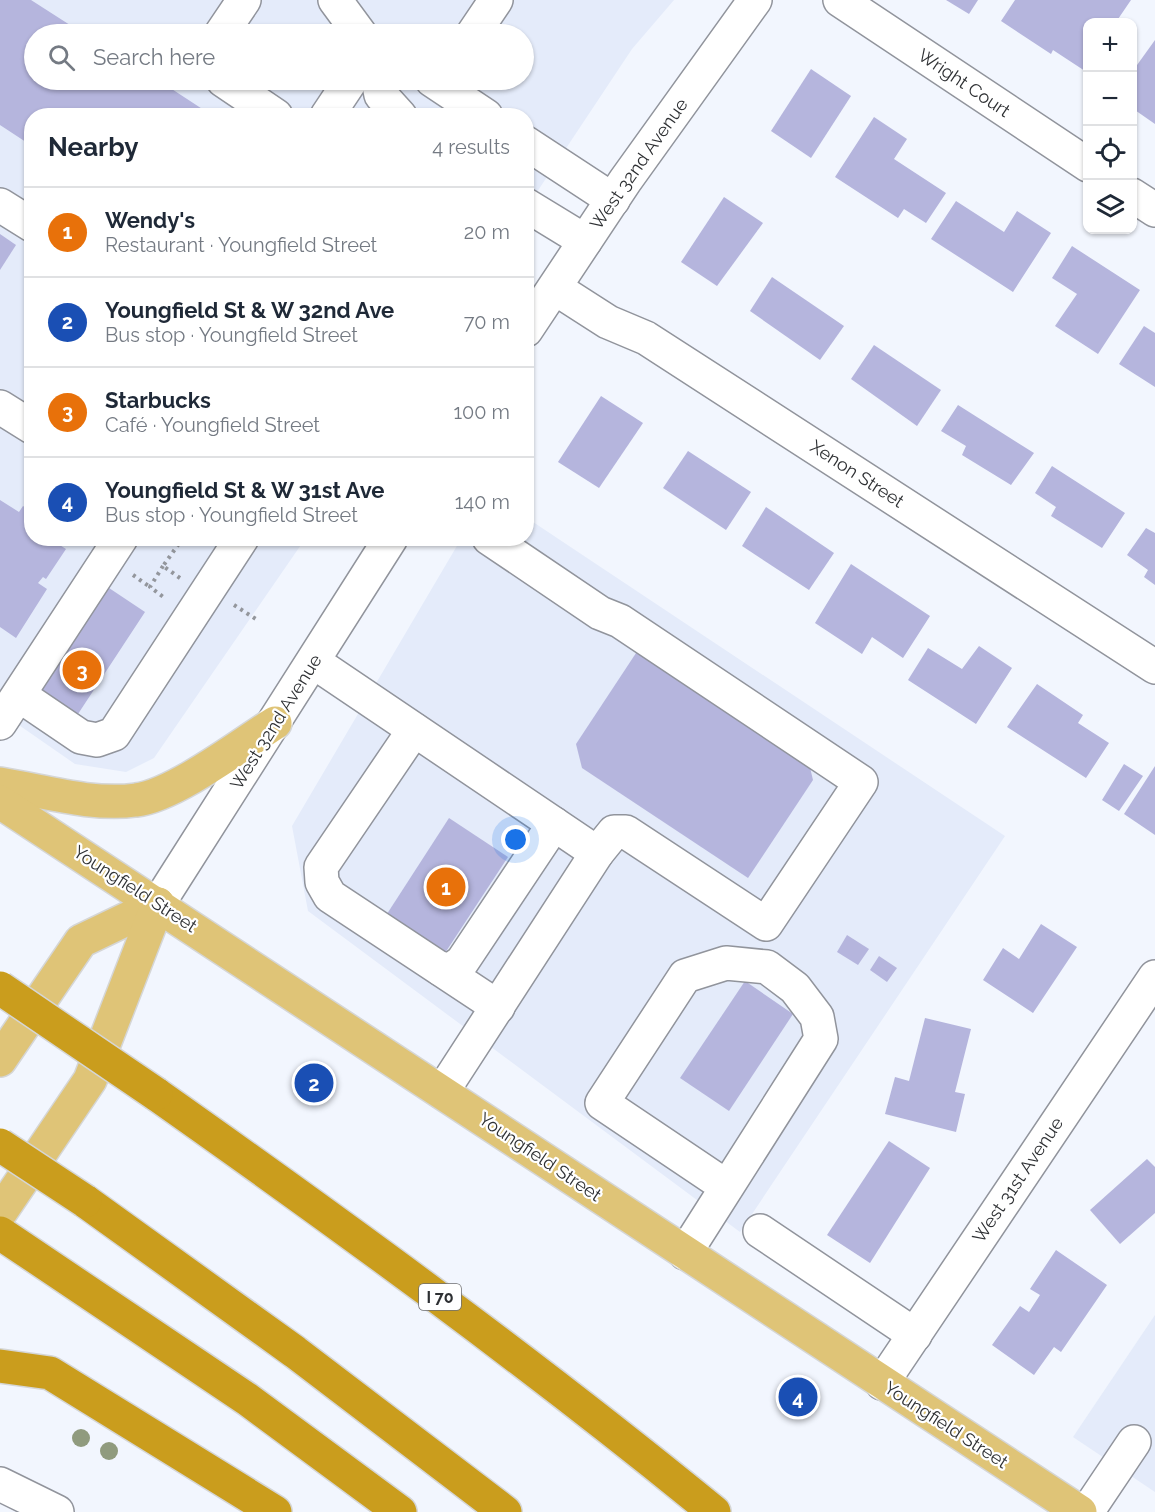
<!DOCTYPE html>
<meta charset="utf-8">
<style>
body{margin:0;font-family:Raleway,sans-serif;background:#f6f6f7;color:#1f2937}
.controls{position:absolute;right:18px;top:18px;display:grid;overflow:hidden;border-radius:12px;box-shadow:0 2px 4px #0004}
.controls button{width:54px;height:54px;display:grid;place-items:center;padding:0;border:0;border-bottom:2px solid #e0e1e3;background:#fff;color:#1f2937;font:30px sans-serif}
.you{position:absolute;left:516px;top:840px;width:21px;height:21px;margin:-15px;border:4px solid #fff;border-radius:50%;background:#1a73e8;box-shadow:0 0 0 9px #1a73e833}
.badge{display:grid;place-items:center;width:39px;height:39px;border-radius:50%;background:#298b65;color:#fff;font-size:20px;font-weight:700}
.pin{position:absolute;translate:-50% -50%;border:3px solid #fff;box-shadow:0 2px 6px #0006}
.list{margin:0;padding:0;list-style:none}
h2{display:flex;justify-content:space-between;align-items:center;height:78px;margin:0;padding:0 24px;font-size:26px}
h2 small{font-size:20px;font-weight:400;color:#747a83}
.list li{display:grid;grid-template-columns:39px 1fr auto;gap:18px;align-items:center;box-sizing:border-box;height:90px;padding:0 24px;border-top:2px solid #e0e1e3}
.list b{display:block;font-size:22px;white-space:nowrap}
.list p{margin:0;font-size:20px;white-space:nowrap;color:#747a83}
.list em{font-size:20px;font-style:normal;color:#747a83}
.icon{flex:none;width:33px;height:33px;fill:none;stroke:currentColor;stroke-width:2;stroke-linecap:round;stroke-linejoin:round}
.map{position:relative;flex:none;width:1155px;height:1512px;overflow:hidden}
.search{position:absolute;background:#fff;box-shadow:0 2px 4px #0004;left:24px;top:24px;width:510px;height:66px;display:flex;align-items:center;gap:15px;box-sizing:border-box;padding:0 21px;border-radius:33px;color:#747a83;font-size:22px}
.panel{position:absolute;background:#fff;box-shadow:0 2px 4px #0004;left:24px;top:108px;width:510px;height:438px;border-radius:24px}
.map>svg:first-child{display:block}
.built{fill:#e4ebfa;fill-rule:evenodd}
.building{fill:#b5b5dd}
.lines{fill:none;stroke-linecap:round;stroke-linejoin:round}
.minor-casing{stroke:#91949c;stroke-width:36}
.major-casing{stroke:#d5d6d6;stroke-width:36}
.highway-casing{stroke:#d5d6d6;stroke-width:36}
.path{stroke:#93969c;stroke-width:4;stroke-dasharray:3 4.5;stroke-linecap:butt}
.minor{stroke:#fff;stroke-width:33}
.major{stroke:#dfc477;stroke-width:33}
.highway{stroke:#ca9d1d;stroke-width:33}
.highway-bridge-casing{stroke:#d5d6d6;stroke-width:36;stroke-linecap:butt}
.highway-bridge{stroke:#ca9d1d;stroke-width:33}
.tree{fill:#909b7e}
.labels{text-anchor:middle;stroke-width:4.5;stroke-linejoin:round;paint-order:stroke}
.shield{fill:#fff;stroke:#6d6e70;stroke-width:1.5}
.shield-label{font-size:16px;font-weight:bold;fill:#2e3033}
.street-label{font-size:18px;fill:#2e3033;stroke:#fff}
</style>
<div class="map">
<svg width="1155" height="1512" viewBox="0 0 1155 1512">
<rect width="100%" height="100%" fill="#f2f6fe"/>
<g class="built">
<path d="M0,0h674l-42,49 -105,158 -1,-91h-494v422l273,1 -151,219 -28,14 -51,-8 -75,-52zM34,34h490v46h-490z"/>
<path d="M527,518l478,318 -265,396 -432,-321 -16,-85 169,-287 65,-1z"/>
<path d="M1155,1315v177l-82,-55z"/>
</g>
<g class="building">
<path d="M0,0h31l53,34h-50v46h124l55,36h-181v30l-32,-21z"/>
<path d="M946,0h32l-9,14z"/>
<path d="M1015,0h116l-15,22h-28v45l-3,4 -32,-21 -2,4 -50,-33z"/>
<path d="M1155,40v84l-23,-16v-36z"/>
<path d="M811,69l40,27 -40,62 -40,-27z"/>
<path d="M874,117l33,22 -13,20 52,34 -20,30 -22,-14 -6,9 -63,-41z"/>
<path d="M724,197l39,26 -46,63 -36,-24z"/>
<path d="M956,201l48,31 13,-21 34,22 -38,59 -82,-53z"/>
<path d="M0,234l16,11 -16,25z"/>
<path d="M1072,246l68,44 -42,64 -43,-28 22,-32 -25,-16z"/>
<path d="M772,277l72,49 -24,34 -70,-49z"/>
<path d="M1144,326l11,7v54l-36,-23z"/>
<path d="M874,345l67,45 -24,36 -66,-47z"/>
<path d="M601,396l42,27 -44,65 -41,-26z"/>
<path d="M958,405l76,48 -23,32 -49,-30 4,-9 -25,-15z"/>
<path d="M688,451l63,41 -25,38 -63,-42z"/>
<path d="M1052,466l73,47 -23,35 -51,-32 5,-9 -21,-14z"/>
<path d="M0,500l19,12 4,-6 9,6v26h30l-4,6 8,5 -20,30 -3,-2 -5,6 9,6 -31,49 -16,-11z"/>
<path d="M766,507l68,46 -25,37 -67,-44z"/>
<path d="M1146,528l9,5v52l-11,-8 4,-7 -21,-15z"/>
<path d="M851,564l79,52 -27,42 -31,-21 -10,17 -47,-31z"/>
<path d="M109,588l36,24 -67,102 -36,-24 27,-41 -7,-5 8,-12 7,4z"/>
<path d="M979,646l33,22 -36,56 -68,-44 20,-32 34,21z"/>
<path d="M640,647l168,112 5,21 -65,98 -166,-110 -6,-24z"/>
<path d="M1037,684l46,31 -5,8 31,20 -23,35 -79,-51z"/>
<path d="M1124,764l19,12 -24,35 -17,-11z"/>
<path d="M1155,766v69l-31,-21z"/>
<path d="M449,818l59,39 -65,99 -58,-39z"/>
<path d="M1041,924l36,23 -44,66 -50,-33 20,-32 16,11z"/>
<path d="M847,935l22,14 -11,16 -21,-13z"/>
<path d="M879,956l18,12 -10,14 -17,-12z"/>
<path d="M745,981l48,33 -64,97 -49,-33z"/>
<path d="M925,1018l46,11 -16,63 10,2 -9,38 -71,-18 10,-37 14,4z"/>
<path d="M889,1141l41,27 -60,95 -43,-28z"/>
<path d="M1147,1159l8,8v46l-35,31 -30,-34z"/>
<path d="M1056,1250l51,35 -46,67 -7,-5 -20,28 -42,-30 28,-39 9,6 11,-17 -10,-6z"/>
</g>
<g class="lines">
<g class="minor-casing">
<g id="minor">
<path d="M335,0l25,34"/>
<path d="M840,0l248,165"/>
<path d="M221,34l23,-34"/>
<path d="M473,34l23,-34"/>
<path d="M223,80l53,36"/>
<path d="M378,80l3,15 19,21"/>
<path d="M432,80l54,36"/>
<path d="M327,116l24,-36"/>
<path d="M526,143l87,57"/>
<path d="M1132,195l23,15"/>
<path d="M0,205l32,20"/>
<path d="M526,205l59,36"/>
<path d="M555,288l53,34 38,16 509,329"/>
<path d="M526,330l99,-149 130,-181"/>
<path d="M0,407l32,20"/>
<path d="M314,662l283,191"/>
<path d="M19,695l62,42 16,3 17,-6 128,-196"/>
<path d="M0,723l121,-185"/>
<path d="M414,730l-93,137 1,15 8,14 168,111"/>
<path d="M158,904l233,-366"/>
<path d="M441,969h11l10,-7 92,-138"/>
<path d="M442,1092l155,-239 17,-21h12l140,92 95,-142 -241,-161 -20,-8 -111,-75"/>
<path d="M760,1231l155,104"/>
<path d="M685,1253c45,-71 91,-142 136,-214l-4,-22 -22,-29 -28,-21 -41,-4 -41,13 -83,127 125,84"/>
<path d="M882,1383l273,-406"/>
<path d="M0,1484l57,28"/>
<path d="M1087,1512l47,-70"/>
</g>
</g>
<g class="major-casing">
<g id="major">
<path d="M0,784c44,7 91,22 136,16 37,-4 105,-55 139,-77"/>
<path d="M0,802l1080,710"/>
<path d="M0,1060l81,-119 77,-37"/>
<path d="M0,1213l90,-133 68,-176"/>
</g>
</g>
<g class="highway-casing">
<g id="highway">
<path d="M156,1094c190,134 378,271 558,418"/>
<path d="M85,1201l210,151 210,160"/>
<path d="M0,1233l247,166 153,113"/>
<path d="M0,1366l50,7 225,139"/>
</g>
</g>
<g class="path">
<path d="M163,566l-13,21 16,12"/>
<path d="M133,575l17,12"/>
<path d="M180,578l-17,-12 20,-28"/>
<path d="M234,605l25,16"/>
</g>
<use href="#minor" class="minor"/>
<use href="#major" class="major"/>
<use href="#highway" class="highway"/>
<g class="highway-bridge-casing">
<g id="highway-bridge">
<path d="M0,988l156,106"/>
<path d="M0,1145l85,56"/>
</g>
</g>
<use href="#highway-bridge" class="highway-bridge"/>
</g>
<g class="tree">
<circle cx="81" cy="1438" r="9"/>
<circle cx="109" cy="1451" r="9"/>
</g>
<g class="labels">
<rect class="shield" x="419" y="1284" width="42" height="26" rx="4.5"/>
<g class="shield-label">
<text x="440" y="1303">I 70</text>
</g>
<g class="street-label">
<text transform="translate(964 83) rotate(34)" y="6">Wright Court</text>
<text transform="translate(639 164) rotate(-55)" y="6">West 32nd Avenue</text>
<text transform="translate(857 474) rotate(33)" y="6">Xenon Street</text>
<text transform="translate(276 722) rotate(-58)" y="6">West 32nd Avenue</text>
<text transform="translate(135 889) rotate(33)" y="6">Youngfield Street</text>
<text transform="translate(540 1157) rotate(34)" y="6">Youngfield Street</text>
<text transform="translate(1018 1180) rotate(-56)" y="6">West 31st Avenue</text>
<text transform="translate(946 1425) rotate(33)" y="6">Youngfield Street</text>
</g>
</g>
</svg>
<div class="controls">
<button>+</button>
<button>−</button>
<button><svg class="icon" aria-label="locate" viewBox="0 0 24 24"><circle cx="12" cy="12" r="6"/><path d="M12 2v4M12 18v4M2 12h4M18 12h4"/></svg></button>
<button><svg class="icon" aria-label="layers" viewBox="0 0 24 24"><path d="M12 4l9 5-9 5-9-5zM3 14l9 5 9-5"/></svg></button>
</div>
<div class="you"></div>
<div class="pin badge" style="left:446px;top:887px;background:#e8710a">1</div>
<div class="pin badge" style="left:314px;top:1083px;background:#1a4fb4">2</div>
<div class="pin badge" style="left:82px;top:670px;background:#e8710a">3</div>
<div class="pin badge" style="left:798px;top:1397px;background:#1a4fb4">4</div>
<div class="search"><svg class="icon" aria-label="search" viewBox="0 0 24 24"><circle cx="10" cy="10" r="6"/><path d="M15 15l6 6"/></svg>Search here</div>
<section class="panel">
<h2>Nearby<small>4 results</small></h2>
<ul class="list">
<li><span class="badge" style="background:#e8710a">1</span><div><b>Wendy's</b><p>Restaurant · Youngfield Street</p></div><em>20 m</em></li>
<li><span class="badge" style="background:#1a4fb4">2</span><div><b>Youngfield St &amp; W 32nd Ave</b><p>Bus stop · Youngfield Street</p></div><em>70 m</em></li>
<li><span class="badge" style="background:#e8710a">3</span><div><b>Starbucks</b><p>Café · Youngfield Street</p></div><em>100 m</em></li>
<li><span class="badge" style="background:#1a4fb4">4</span><div><b>Youngfield St &amp; W 31st Ave</b><p>Bus stop · Youngfield Street</p></div><em>140 m</em></li>
</ul>
</section>
</div>
